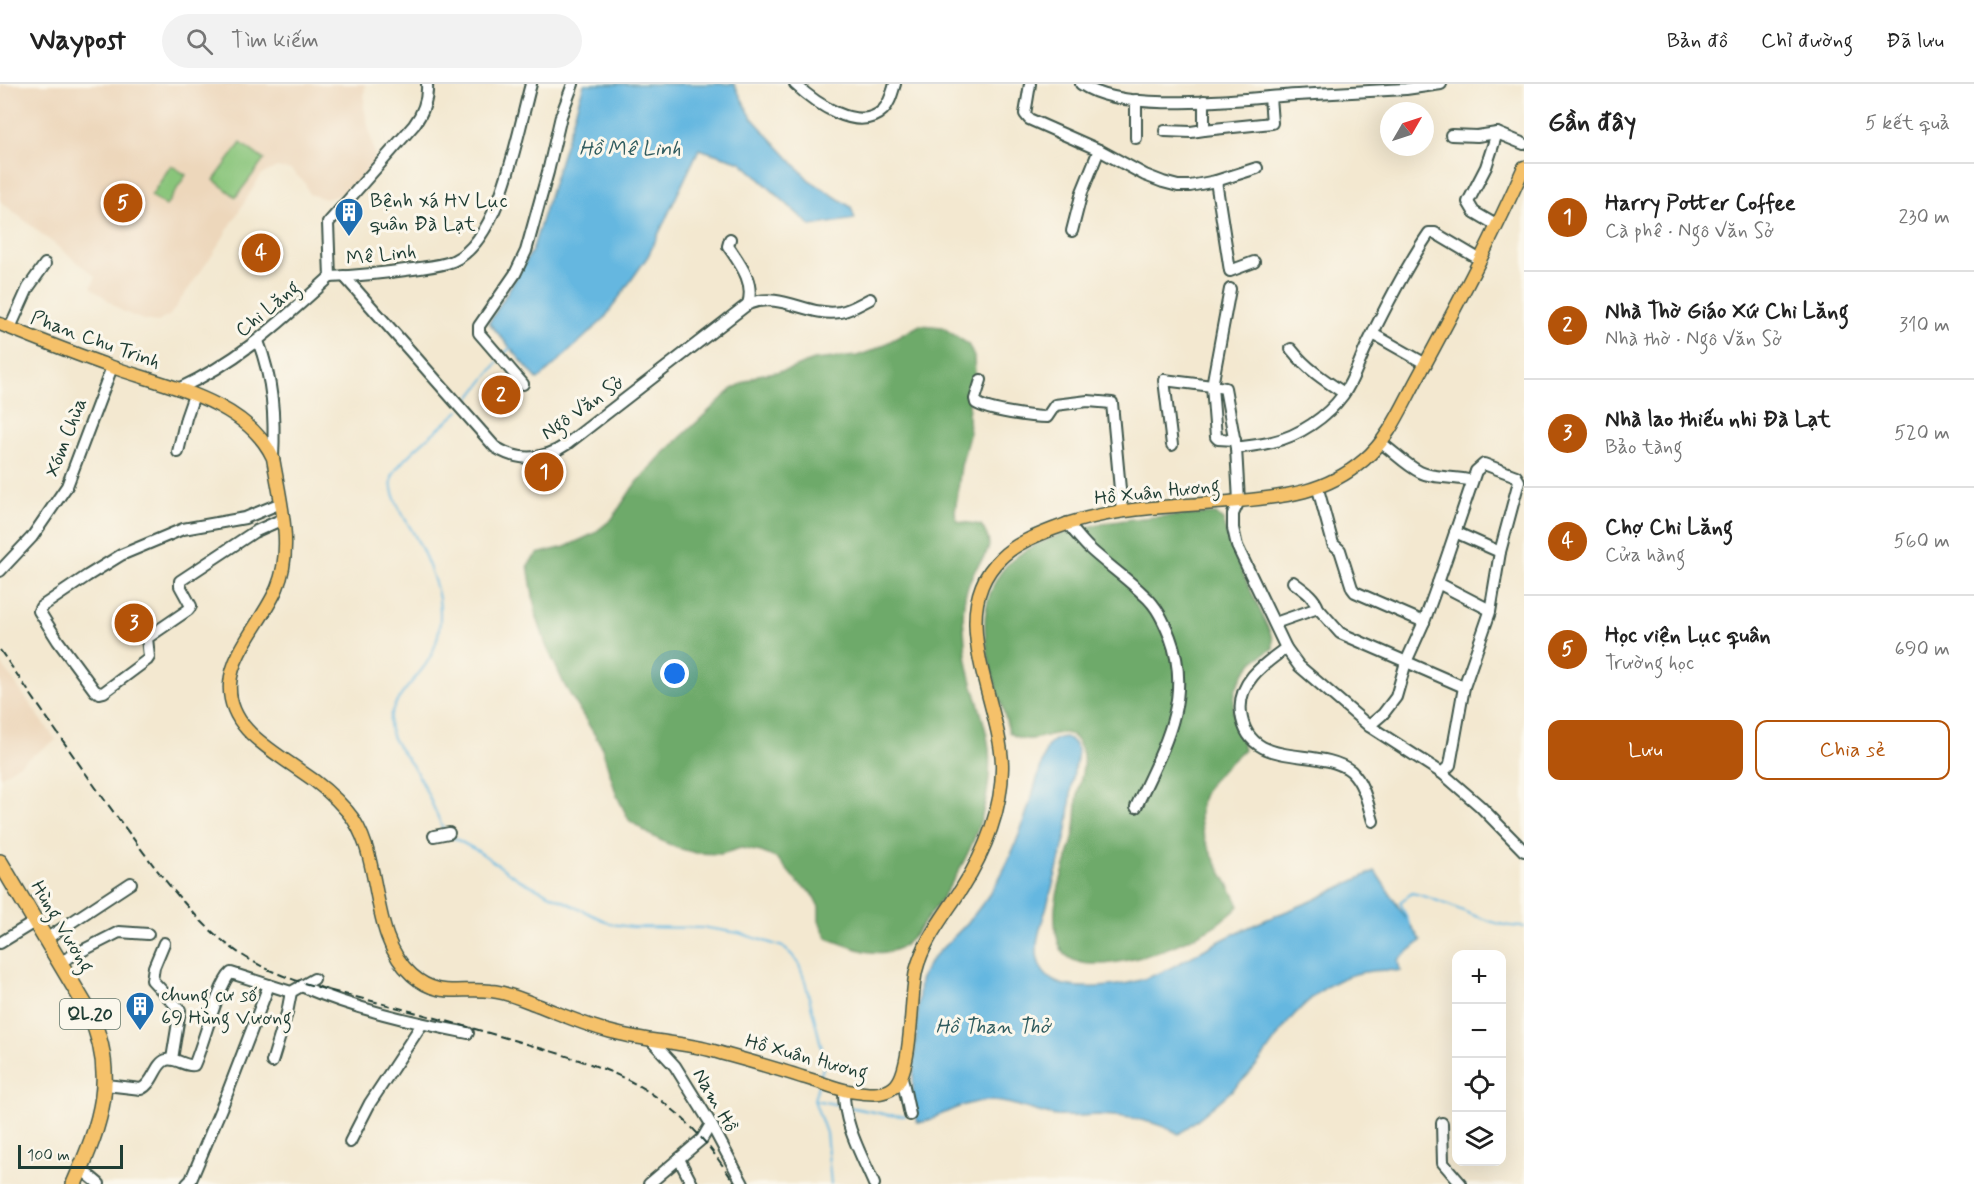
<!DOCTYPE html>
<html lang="vi">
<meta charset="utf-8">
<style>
body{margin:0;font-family:Mynerve,sans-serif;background:#f2f2f2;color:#222}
.controls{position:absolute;right:18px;bottom:18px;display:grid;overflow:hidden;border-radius:12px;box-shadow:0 6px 24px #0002}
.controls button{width:54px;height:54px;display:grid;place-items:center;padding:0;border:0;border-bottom:2px solid #e0e0e0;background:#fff;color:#222;font:30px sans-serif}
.compass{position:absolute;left:1380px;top:18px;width:54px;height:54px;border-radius:50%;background:#fff;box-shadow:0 6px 24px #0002;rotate:51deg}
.scale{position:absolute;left:18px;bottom:15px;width:105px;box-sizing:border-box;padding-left:6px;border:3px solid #1f3d34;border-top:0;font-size:16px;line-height:21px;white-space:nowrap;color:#1f3d34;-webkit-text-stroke:4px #fbf7ec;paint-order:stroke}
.you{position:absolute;left:675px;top:590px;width:21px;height:21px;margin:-15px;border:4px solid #fff;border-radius:50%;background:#1a73e8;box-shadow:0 0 0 9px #1a73e833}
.badge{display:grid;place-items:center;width:39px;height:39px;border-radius:50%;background:#b45309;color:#fff;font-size:20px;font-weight:700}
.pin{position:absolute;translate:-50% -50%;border:3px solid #fff;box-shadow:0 2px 6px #0006}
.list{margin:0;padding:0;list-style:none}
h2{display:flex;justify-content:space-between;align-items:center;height:78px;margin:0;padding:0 24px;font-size:26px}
h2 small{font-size:20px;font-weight:400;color:#767676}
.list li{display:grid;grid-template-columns:39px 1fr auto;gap:18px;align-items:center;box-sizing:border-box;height:108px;padding:0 24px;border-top:2px solid #e0e0e0}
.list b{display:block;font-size:22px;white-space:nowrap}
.list p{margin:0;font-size:20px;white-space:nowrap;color:#767676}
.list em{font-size:20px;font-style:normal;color:#767676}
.actions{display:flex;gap:12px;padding:18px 24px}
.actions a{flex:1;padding:14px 0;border:2px solid #b45309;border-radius:12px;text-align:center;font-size:21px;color:#b45309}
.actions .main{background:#b45309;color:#fff}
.icon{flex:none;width:33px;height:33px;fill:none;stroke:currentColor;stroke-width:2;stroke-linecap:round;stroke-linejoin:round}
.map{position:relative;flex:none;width:1524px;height:1100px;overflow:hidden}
header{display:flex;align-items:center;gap:36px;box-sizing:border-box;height:84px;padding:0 30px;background:#fff;border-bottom:2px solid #e0e0e0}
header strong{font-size:28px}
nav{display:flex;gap:33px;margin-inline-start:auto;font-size:21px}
.search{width:420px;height:54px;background:#f2f2f2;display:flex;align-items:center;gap:15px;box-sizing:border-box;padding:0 21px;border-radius:33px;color:#767676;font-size:22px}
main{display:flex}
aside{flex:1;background:#fff}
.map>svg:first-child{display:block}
.built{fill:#edd7bb}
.green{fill:#89c57a;stroke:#548157;stroke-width:1.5}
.forest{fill:#6eaa6a;stroke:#46744f;stroke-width:1.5}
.water{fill:#65b7e0;stroke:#427a8a;stroke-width:1.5}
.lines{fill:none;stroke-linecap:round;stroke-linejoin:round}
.stream{stroke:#65b7e0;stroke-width:2}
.minor-casing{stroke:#3f574b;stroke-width:14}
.major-casing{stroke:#3f574b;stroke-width:15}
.highway-casing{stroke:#3f574b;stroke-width:18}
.minor{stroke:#fff;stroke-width:10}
.major{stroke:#f5c16b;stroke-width:12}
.highway{stroke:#f5c16b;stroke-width:15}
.rail{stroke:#1f3d34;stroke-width:2;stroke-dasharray:9 4.5;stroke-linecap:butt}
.labels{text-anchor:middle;stroke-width:6;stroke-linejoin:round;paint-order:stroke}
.shield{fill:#fbf7ec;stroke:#61756b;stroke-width:1.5}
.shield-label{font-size:18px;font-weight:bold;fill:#1f3d34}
.poi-label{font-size:20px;fill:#1f3d34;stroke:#fbf7ec;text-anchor:start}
.street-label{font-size:20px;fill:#1f3d34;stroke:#fbf7ec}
.water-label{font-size:21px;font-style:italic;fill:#305c5f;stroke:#fbf7ec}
</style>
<header>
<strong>Waypost</strong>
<div class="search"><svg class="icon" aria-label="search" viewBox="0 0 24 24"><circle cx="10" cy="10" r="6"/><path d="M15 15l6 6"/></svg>Tìm kiếm</div>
<nav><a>Bản đồ</a><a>Chỉ đường</a><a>Đã lưu</a></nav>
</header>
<main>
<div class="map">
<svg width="1524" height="1100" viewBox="0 0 1524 1100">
<rect width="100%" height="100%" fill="#fbf7ec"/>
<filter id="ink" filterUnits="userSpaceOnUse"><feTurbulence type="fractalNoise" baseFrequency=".0167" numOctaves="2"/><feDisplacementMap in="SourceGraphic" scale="12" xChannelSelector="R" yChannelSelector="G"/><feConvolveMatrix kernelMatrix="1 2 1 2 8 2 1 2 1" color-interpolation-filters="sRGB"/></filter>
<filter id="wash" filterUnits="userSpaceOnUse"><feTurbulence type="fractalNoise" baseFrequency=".008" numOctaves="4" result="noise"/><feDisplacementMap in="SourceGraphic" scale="24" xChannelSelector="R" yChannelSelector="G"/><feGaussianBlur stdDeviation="1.35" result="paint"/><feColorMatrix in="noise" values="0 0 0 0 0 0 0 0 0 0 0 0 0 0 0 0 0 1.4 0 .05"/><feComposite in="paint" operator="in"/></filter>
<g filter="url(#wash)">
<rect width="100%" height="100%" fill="#f3e8d0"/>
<g class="built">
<path d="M0,0h365l-1,23 12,54 -27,32 -23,6 -17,-5 -4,-11 -14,-13 -14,-3 -16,8 -48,79 -43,61 -12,7 -15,-2 -21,-9 -31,-24 5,-10 -96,-76z"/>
<path d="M0,578l56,78 -56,37z"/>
</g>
<g class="green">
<path d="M241,59l23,17 -28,37 -22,-17z"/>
<path d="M171,81l15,10 -20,31 -15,-10z"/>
</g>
<g class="forest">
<path d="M920,241l22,2 26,17 6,13 1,17 -4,16 -3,25 1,20 -8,31 -6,47 2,8 24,4c18,27 1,28 -9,51 -8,16 -10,36 -8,53 1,11 1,22 3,32 5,30 19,58 22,88 5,64 -25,122 -63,171 -8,10 -16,24 -29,29 -22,10 -49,-3 -70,-11l-8,-17v-14l-7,-14 -14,-10 -20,-24 -17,-7 -20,-4 -20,6 -25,-1 -19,-5 -25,-12 -23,-16 -12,-24 -16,-51 -36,-59 -19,-41 -10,-31 -8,-49 9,-11 28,-7 28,-13 19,-15 21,-32 27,-30 72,-68 26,-14 30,-5 25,-10 44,-4 17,-6z"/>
<path d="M1216,430l7,6 7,25 43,94v9l-19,13 -10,12 -9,18 -2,21 11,37c-11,11 -23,21 -33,33 -32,41 13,86 28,124 -15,17 -45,32 -66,40 -24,10 -89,31 -109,7 -8,-9 -10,-32 -9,-44 2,-26 14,-50 19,-75 3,-14 2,-28 4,-41 2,-14 9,-32 3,-45 -15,-36 -45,7 -72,-16 -8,-35 -24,-70 -24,-107 0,-21 7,-44 21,-59 8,-9 20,-16 30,-21 55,-27 120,-29 180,-31z"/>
</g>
<g class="water">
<path d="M584,0h150l18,34 57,62 42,27 4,12 -44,7 -70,-64 -42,-13 -51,107 -44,63 -66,61 -49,-57 43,-72z"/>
<path d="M1065,653c20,9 11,22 8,39 -3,22 -3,45 -9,67 -5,22 -12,44 -18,66 -4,14 -10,29 -9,44 1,11 6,21 15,27 19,12 63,7 85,1 33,-9 63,-31 93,-45 28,-14 56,-24 84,-36 21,-10 41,-20 61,-29l46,70 -23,19 2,11c-46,-5 -75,11 -106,44 -16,18 -28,41 -45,59 -21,22 -46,41 -70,60 -25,-14 -52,-18 -80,-19 -14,0 -28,2 -42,1 -23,-3 -43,-15 -68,-15 -23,0 -44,12 -65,21h-7l-5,-26 8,-115c9,-26 32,-40 49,-60 9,-11 19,-24 27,-37 25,-42 36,-91 51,-137 5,-7 9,-9 18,-10z"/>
</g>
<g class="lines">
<g class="stream">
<path d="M503,271l9,-9"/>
<path d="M463,323l35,-45"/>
<path d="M444,746c-10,-20 -18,-43 -30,-62 -8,-12 -20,-23 -24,-38 -6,-23 24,-48 36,-66 13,-20 16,-42 13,-65 -3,-18 -15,-47 -24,-63 -8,-15 -27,-41 -23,-58 3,-16 53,-54 67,-67"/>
<path d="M450,752l28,15 40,28 93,45 21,3 75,1 32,5 44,14 9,8 7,10 6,16 17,68 1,19 -3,9"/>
<path d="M1410,842l-10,-24 12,-9c38,8 73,34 112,34"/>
<path d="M818,1001l-4,15 12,33 5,51"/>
<path d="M814,1016l26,5"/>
<path d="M849,1023l39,8 17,1"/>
</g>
</g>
</g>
<g filter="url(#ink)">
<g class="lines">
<g class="minor-casing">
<g id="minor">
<path d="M795,0c19,18 63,50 88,26 7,-7 9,-17 12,-26"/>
<path d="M1030,0l-5,30 4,5 70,31 46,25 18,7 15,4h12l26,-5 41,-13"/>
<path d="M1081,0c44,31 162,14 216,11 36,-2 73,-4 109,-6l35,-5"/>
<path d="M1204,17v29l68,-7 -2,-26"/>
<path d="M1165,47l26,1 13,-2"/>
<path d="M1451,51l26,1 20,-3 27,11"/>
<path d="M1136,54v-38"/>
<path d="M1216,97l14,90 24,-9"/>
<path d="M1496,141l-22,-13 -6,-10 18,-35 11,-34"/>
<path d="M1072,147l10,-39 17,-42"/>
<path d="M730,155l-2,7c12,18 27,36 20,58"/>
<path d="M344,192l151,171c25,16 49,13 72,-3l181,-140c34,-13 59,13 92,8 11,-2 20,-8 30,-13"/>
<path d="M330,193c28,-1 55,-4 83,-8 13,-2 28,-3 40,-8 48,-21 65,-131 78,-177"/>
<path d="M330,193l-2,-54 86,-98c9,-12 14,-26 13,-41"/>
<path d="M1230,205l-18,97 13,2 11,60 3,53 -6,13v14l4,18 49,102 13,18 70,60 73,47 38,33 44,45"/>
<path d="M10,244l18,-40 17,-24"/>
<path d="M1373,250l53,30"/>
<path d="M258,257c15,39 17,76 15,117"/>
<path d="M1291,265c15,19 33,31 53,44"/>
<path d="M981,296l-6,19 1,4c13,8 56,14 71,14l8,-12 33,-4 24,2 10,108"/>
<path d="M523,300l-44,-51v-7l36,-52 11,-23 22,-79 13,-56 12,-32"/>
<path d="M178,305c63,-29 102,-67 152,-112"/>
<path d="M1381,359c13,9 25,22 39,29 13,7 36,4 52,9"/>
<path d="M1172,361l-8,-65 48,6 4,51 2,2 17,1"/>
<path d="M1236,364c12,-2 25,-3 36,-6 27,-6 55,-25 71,-47 11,-15 16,-34 24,-50 18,-37 38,-77 62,-112h6l44,26"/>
<path d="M178,368l8,-34 8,-23"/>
<path d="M1318,405l15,55 7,6 12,38 3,4 69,30"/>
<path d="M281,419l-36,15 -62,11 -62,26 -34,21 -46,31 -2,4 19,30 37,50 5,2 4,-1 43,-32 2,-3 -2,-19 41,-28 3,-4 -11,-20v-5l74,-49 29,-13"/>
<path d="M1067,439c7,8 14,17 21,24 18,17 39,31 56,48 13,11 20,27 26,42 24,63 -9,115 -34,170"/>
<path d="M1455,448l45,20"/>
<path d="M0,487l32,-34 35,-51 45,-119"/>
<path d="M1293,498c9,7 21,14 25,26l22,25 124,54"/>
<path d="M1438,499l52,27"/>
<path d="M1275,539l43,-15"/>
<path d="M1286,564c-22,16 -49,34 -45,65 7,59 77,32 110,58 13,12 17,34 22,50"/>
<path d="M1369,642l14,-12 13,-17 10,-35 18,-40 14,-39 38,-112 8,-7 32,12 3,5 -19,71 -10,60 -26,75 -14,78 -8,8"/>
<path d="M434,752l15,-3"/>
<path d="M46,855l85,-56"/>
<path d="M0,859l36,-22"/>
<path d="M164,859l-10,24 -2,13 28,30 -8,49"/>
<path d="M60,878l59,-30 29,2"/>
<path d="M301,902c54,23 110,36 167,47"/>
<path d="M651,956l24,26 36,58 32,60"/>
<path d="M272,978l15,-49 4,-21"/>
<path d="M902,993l8,38"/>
<path d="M106,1001l35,4c13,-6 14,-25 25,-29 10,-3 19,7 28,5 9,-19 24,-81 37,-92l60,19 23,-13"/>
<path d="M844,1006c-1,33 17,64 30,94"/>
<path d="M1442,1039l1,40 18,21"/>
<path d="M350,1058l20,-39 52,-79"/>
<path d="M679,1075l13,25"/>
<path d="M81,1085l18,15"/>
<path d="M187,1100l4,-4 34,-81 44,-114"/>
<path d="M649,1100l53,-45 9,-15"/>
</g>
</g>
<g class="major-casing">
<path id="major" d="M0,240c37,15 75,30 112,43 54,19 135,34 161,91 7,42 21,90 4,130 -13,31 -45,63 -47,96 -3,44 42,66 72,88 17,11 32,24 45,39 38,43 20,125 65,164 27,24 48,12 79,16 16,1 32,9 46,14 26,10 52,22 79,28 31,8 63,9 94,17 31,9 62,17 92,27 16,4 31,11 46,14 15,2 34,6 46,-4 19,-15 16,-90 22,-116 8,-32 29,-56 46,-83 23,-36 41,-81 40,-124 -2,-63 -58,-152 -1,-206 14,-14 34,-22 52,-29 55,-22 117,-22 176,-27 51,-5 94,-7 135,-42 24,-20 37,-51 52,-79 38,-70 76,-141 108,-214"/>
</g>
<g class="highway-casing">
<path id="highway" d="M0,778l88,148c31,64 13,113 -14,174"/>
</g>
<use href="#minor" class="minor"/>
<use href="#major" class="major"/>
<use href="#highway" class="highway"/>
<path class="rail" d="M0,566c44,63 86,126 132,187 29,39 69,92 110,118 41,26 83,34 130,46 50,13 101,27 151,42 48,14 100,28 140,59 30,22 52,51 72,82"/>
</g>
</g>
<defs>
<g id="building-pin" transform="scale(1.5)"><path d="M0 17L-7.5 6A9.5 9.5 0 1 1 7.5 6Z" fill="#1f6fb2" stroke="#fbf7ec"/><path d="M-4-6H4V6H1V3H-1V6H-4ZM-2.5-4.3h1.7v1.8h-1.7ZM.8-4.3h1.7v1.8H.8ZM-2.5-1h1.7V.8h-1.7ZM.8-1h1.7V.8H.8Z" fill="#fff"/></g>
</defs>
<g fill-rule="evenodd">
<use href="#building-pin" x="349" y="128"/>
<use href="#building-pin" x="140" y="922"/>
</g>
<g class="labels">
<rect class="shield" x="60" y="915" width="60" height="30" rx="4.5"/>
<g class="shield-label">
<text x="90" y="936">QL.20</text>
</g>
<g class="poi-label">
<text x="370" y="123">Bệnh xá HV Lục<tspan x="370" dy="23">quân Đà Lạt</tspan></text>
<text x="161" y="917">chung cư số<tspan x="161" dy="23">69 Hùng Vương</tspan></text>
</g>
<g class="street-label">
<text transform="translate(381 170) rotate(-6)" y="7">Mê Linh</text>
<text transform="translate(267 224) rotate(-40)" y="7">Chi Lăng</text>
<text transform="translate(96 255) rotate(20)" y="7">Phan Chu Trinh</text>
<text transform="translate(582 323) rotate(-35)" y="7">Ngô Văn Sở</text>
<text transform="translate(65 353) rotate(-69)" y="7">Xóm Chùa</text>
<text transform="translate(1157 407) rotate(-6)" y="7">Hồ Xuân Hương</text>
<text transform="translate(63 842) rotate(59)" y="7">Hùng Vương</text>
<text transform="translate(807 972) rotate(15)" y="7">Hồ Xuân Hương</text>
<text transform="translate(716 1016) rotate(60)" y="7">Nam Hồ</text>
</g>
<g class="water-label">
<text x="630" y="71">Hồ Mê Linh</text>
<text x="993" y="949">Hồ Than Thở</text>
</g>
</g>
</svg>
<div class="controls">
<button>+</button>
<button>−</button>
<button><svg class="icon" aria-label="locate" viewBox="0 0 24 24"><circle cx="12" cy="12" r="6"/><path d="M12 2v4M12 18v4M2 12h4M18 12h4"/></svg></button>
<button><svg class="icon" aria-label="layers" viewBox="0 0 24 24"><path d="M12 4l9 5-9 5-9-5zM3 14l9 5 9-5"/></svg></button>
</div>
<svg class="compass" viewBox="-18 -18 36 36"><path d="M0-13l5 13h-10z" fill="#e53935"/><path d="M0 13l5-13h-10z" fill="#767676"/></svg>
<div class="scale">100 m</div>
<div class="you"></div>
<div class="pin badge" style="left:544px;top:388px">1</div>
<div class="pin badge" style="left:501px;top:311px">2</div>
<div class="pin badge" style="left:134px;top:539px">3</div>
<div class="pin badge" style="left:261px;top:169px">4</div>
<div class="pin badge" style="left:123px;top:119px">5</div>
</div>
<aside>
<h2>Gần đây<small>5 kết quả</small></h2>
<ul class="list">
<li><span class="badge">1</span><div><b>Harry Potter Coffee</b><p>Cà phê · Ngô Văn Sở</p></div><em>230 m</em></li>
<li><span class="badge">2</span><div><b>Nhà Thờ Giáo Xứ Chi Lăng</b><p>Nhà thờ · Ngô Văn Sở</p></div><em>310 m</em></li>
<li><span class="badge">3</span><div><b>Nhà lao thiếu nhi Đà Lạt</b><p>Bảo tàng</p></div><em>520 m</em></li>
<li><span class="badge">4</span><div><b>Chợ Chi Lăng</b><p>Cửa hàng</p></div><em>560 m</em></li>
<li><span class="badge">5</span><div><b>Học viện Lục quân</b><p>Trường học</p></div><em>690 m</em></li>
</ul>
<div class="actions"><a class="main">Lưu</a><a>Chia sẻ</a></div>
</aside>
</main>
